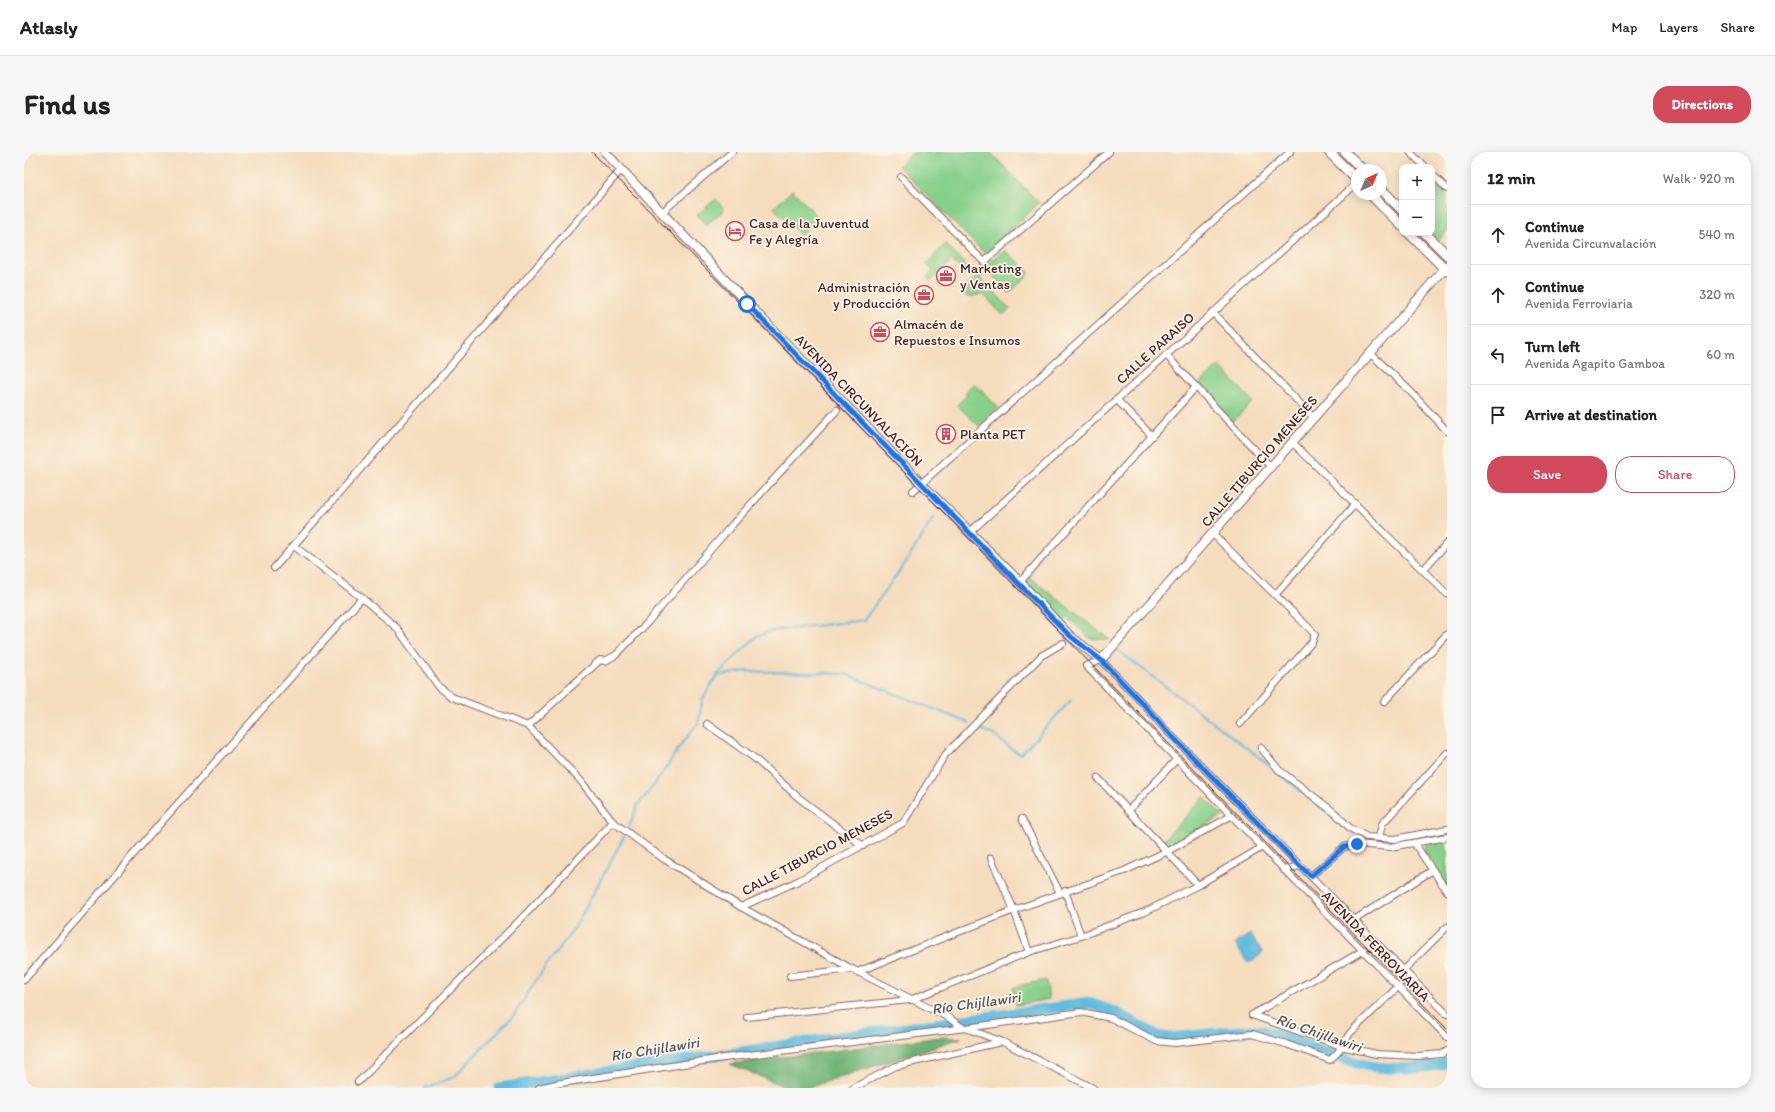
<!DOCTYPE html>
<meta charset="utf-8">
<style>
body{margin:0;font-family:Itim,sans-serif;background:#f6f6f6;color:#222}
.controls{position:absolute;right:12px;top:12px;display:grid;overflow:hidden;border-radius:8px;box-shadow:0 2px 10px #0003}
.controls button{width:36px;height:36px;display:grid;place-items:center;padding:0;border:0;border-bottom:1px solid #e0e0e0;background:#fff;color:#222;font:20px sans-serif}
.compass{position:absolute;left:1327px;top:12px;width:36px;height:36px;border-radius:50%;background:#fff;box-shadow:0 2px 10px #0003;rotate:44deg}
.stop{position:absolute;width:12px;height:12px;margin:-9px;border:3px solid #1a73e8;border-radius:50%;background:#fff}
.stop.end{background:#1a73e8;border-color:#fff;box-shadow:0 1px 4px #0008}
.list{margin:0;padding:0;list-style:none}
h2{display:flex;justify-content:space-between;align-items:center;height:52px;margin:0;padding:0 16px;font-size:17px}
h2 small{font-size:13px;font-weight:400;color:#767676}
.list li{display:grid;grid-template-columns:26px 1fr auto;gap:12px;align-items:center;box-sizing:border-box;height:60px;padding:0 16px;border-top:1px solid #e0e0e0}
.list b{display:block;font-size:15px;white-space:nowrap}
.list p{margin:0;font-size:13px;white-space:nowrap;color:#767676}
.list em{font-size:13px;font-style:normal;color:#767676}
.actions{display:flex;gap:8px;padding:12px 16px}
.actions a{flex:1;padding:9px 0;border:1px solid #d1495b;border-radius:16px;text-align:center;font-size:14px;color:#d1495b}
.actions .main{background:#d1495b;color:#fff}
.icon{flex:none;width:22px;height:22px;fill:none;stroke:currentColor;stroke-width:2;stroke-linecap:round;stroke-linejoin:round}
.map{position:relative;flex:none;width:1423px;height:936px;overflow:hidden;border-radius:16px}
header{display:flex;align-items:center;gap:24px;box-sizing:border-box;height:56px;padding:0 20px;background:#fff;border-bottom:1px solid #e0e0e0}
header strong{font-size:19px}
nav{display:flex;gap:22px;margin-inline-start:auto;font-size:14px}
.intro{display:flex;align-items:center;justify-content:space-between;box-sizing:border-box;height:96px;padding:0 24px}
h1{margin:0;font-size:28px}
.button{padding:10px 18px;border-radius:16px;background:#d1495b;color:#fff;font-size:14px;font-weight:700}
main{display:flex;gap:24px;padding:0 24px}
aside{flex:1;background:#fff;border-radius:16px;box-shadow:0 2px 10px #0003}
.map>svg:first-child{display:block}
.green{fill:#87d08b;stroke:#68785b}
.forest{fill:#6db277;stroke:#5c6851}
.water{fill:#61bcdf;stroke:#566e85}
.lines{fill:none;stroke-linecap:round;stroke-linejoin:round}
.stream{stroke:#61bcdf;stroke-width:2}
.river{stroke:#61bcdf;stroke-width:11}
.street-casing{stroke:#86615e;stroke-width:8}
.secondary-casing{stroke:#86615e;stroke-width:10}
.primary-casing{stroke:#86615e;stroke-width:11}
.street{stroke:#fff;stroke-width:6}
.secondary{stroke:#fff;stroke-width:8}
.primary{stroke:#fff;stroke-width:9}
.tram{stroke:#4a1f2b;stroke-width:1}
.route{stroke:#1a73e8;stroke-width:5}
.labels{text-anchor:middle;stroke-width:3.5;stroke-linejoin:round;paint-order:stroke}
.poi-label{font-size:14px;fill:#4a1f2b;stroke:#fcf5e5;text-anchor:start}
.street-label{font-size:14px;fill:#4a1f2b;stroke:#fcf5e5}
.water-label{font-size:15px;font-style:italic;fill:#52566a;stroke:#fcf5e5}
</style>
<header>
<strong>Atlasly</strong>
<nav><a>Map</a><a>Layers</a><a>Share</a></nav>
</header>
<div class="intro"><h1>Find us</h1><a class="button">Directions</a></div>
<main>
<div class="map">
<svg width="1423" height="936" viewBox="0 0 1423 936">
<rect width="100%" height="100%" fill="#fcf5e5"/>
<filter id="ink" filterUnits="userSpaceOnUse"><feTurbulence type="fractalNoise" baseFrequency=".025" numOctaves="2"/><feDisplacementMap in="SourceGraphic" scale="8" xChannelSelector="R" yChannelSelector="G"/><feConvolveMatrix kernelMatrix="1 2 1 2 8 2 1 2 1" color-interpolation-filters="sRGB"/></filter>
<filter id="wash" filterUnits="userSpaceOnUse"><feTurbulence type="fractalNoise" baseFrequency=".012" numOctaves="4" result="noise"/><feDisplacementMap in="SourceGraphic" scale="16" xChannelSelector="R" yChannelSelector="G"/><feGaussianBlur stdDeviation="0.9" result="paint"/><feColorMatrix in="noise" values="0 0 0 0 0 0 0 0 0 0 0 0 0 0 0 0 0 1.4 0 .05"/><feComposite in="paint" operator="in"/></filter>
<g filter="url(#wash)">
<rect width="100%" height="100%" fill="#f4dcbd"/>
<g class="green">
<path d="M890,0h76l49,51 -53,50 -3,-1 -85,-86z"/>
<path d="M1408,27l15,15v38l-9,8 -7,-7z"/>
<path d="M768,38l27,28 -19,17 -26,-27z"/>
<path d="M692,47l8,11 -18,15 -9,-10z"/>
<path d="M922,92l22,24 1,5 -3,2 -14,-15 -21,21 -4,-4 6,-6 -7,-7z"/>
<path d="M979,99l6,2 21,20 -21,20 -24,-26z"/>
<path d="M954,123l32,34 -7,6 -18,-19 -3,-2 -14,3 -6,-4 1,-3z"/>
<path d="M1195,214l34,36 -20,19 -34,-37z"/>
<path d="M950,231l25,25 -20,18 -22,-21 10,-10 -2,-2z"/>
<path d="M1005,425l81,63 -21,-2 -21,-21 -5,4 -38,-38z"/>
<path d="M1180,645l19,19 -56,30 -4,-5z"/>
<path d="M1420,689l3,5v41l-23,-34 1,-8z"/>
<path d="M1022,828l3,19 -33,6 -3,-18z"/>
</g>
<path class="forest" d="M917,885l20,1 -155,50h-18l-58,-24z"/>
<path class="water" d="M1226,782l13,19 -15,10 -13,-19z"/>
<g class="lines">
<g class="stream">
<path d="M1084,506l8,-9 139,105 95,78 6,2"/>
<path d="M693,523l40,-39 15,-5 92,-11 42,-58 28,-45"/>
<path d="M952,575l18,8 17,14 10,5 50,-54"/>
<path d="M1383,688l40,-8"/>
<path d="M1353,689l18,1"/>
<path d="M401,936l29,-11 60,-62 31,-48 29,-38 55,-102 9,-22 19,-24 26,-39 15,-19 5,-25 14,-22 28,-5 100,3 124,49"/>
</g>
<path class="river" d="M475,936l341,-51 249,-34 28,10 41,23 11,2 83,-8c27,1 51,14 75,23 12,4 25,9 38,12 21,5 61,4 82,-2"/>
</g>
</g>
<g filter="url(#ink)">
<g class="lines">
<g class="street-casing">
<g id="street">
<path d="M1386,0l15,15"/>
<path d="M1408,22l15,15"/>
<path d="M877,25l83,85 125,-110"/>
<path d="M637,61l71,-61"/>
<path d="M1189,161l101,105"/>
<path d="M1346,201l40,38 37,40"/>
<path d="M1142,203l105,112"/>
<path d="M1092,247l36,37"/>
<path d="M1268,290l155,152"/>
<path d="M889,339l377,-339"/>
<path d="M946,380l387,-349"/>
<path d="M1188,381l103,101 -3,8 -72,82"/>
<path d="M270,394l68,52 35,30 42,59 13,10 76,29 52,54 33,42 51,37 77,48 111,62 97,49 11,8 43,16 90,46"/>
<path d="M250,416l347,-398"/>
<path d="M1399,418l24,-27"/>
<path d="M996,430l176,-195"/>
<path d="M1251,443l80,-91"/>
<path d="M1360,550l63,-68"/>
<path d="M683,572l46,33 46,41 64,48"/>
<path d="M504,574l72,-66 5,1 11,-6 32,-33 84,-97 105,-115"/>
<path d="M1237,596l18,22 56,43 15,15 17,9 28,2 52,-10"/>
<path d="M1074,626l100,107"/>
<path d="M1104,659l48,-51"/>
<path d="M998,667l38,74"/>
<path d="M1355,686l3,-14 65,-71"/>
<path d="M1390,691l33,48"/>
<path d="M967,706l23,52 15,42"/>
<path d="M1260,718l16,-4"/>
<path d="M1287,724l33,-29 13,-3 33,3 57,-10"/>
<path d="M1041,739l16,45"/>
<path d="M717,755l57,-26 105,-58 42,-68 96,-99 22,-13"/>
<path d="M1330,768l79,-50"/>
<path d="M1379,819l44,-44"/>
<path d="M833,820l157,-62 110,-39 44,-20 63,-35"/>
<path d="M766,824l62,-7"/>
<path d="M0,828l141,-162 197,-220"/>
<path d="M1423,862l-283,-286 -19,-22 -44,-46 -15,6 361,371"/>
<path d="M1228,863l89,31 35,8 42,2 24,-2 5,-3"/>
<path d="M1228,863l112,-65"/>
<path d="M723,865l163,-17 119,-48 52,-16 66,-25 51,-26 63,-37"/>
<path d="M334,930l161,-161 94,-99"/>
<path d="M515,936l22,-5 155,-24 250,-31 115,-16 30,6 45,23 19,2 77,-9 34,10 44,16 8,-8 12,-19 49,-47"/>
<path d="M829,936l43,-22 105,-24"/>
</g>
</g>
<g class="secondary-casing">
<path id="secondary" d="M581,0l142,151 174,180 99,99 49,53 32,25 346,-394"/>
</g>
<g class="primary-casing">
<g id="primary">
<path d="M1305,0l28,28"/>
<path d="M1321,0l18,18"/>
<path d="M1357,37l21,21"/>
<path d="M1346,42l32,32"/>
<path d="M1385,81l38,38"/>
<path d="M1401,81l22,22"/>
</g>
</g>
<use href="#street" class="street"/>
<use href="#secondary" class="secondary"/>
<use href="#primary" class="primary"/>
<path class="tram" d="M568,0l855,877"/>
</g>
</g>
<g class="lines" filter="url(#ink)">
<path class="route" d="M723,152l322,331 32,25 44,46 19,22 136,138 11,10 33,-29 13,-3"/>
</g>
<defs>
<g id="hotel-ring" transform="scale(1)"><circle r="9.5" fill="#fcf5e5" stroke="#d1495b" stroke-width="1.5"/><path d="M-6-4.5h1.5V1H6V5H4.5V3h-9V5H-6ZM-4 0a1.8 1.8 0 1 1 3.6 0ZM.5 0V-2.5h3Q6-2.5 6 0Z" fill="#d1495b"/></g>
<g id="office-ring" transform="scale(1)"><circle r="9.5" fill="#fcf5e5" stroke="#d1495b" stroke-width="1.5"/><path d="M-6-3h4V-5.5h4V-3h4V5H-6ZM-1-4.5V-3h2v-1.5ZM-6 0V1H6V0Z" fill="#d1495b"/></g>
<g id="building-ring" transform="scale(1)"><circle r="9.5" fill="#fcf5e5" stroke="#d1495b" stroke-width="1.5"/><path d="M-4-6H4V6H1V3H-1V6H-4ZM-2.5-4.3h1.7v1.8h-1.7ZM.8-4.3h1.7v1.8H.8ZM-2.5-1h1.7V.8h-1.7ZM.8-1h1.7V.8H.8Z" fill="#d1495b"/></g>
</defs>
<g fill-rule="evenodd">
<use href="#hotel-ring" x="711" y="79"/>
<use href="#office-ring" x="922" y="124"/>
<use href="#office-ring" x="900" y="143"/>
<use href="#office-ring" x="856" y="180"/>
<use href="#building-ring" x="922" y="282"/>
</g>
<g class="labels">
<g class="poi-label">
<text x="725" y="76">Casa de la Juventud<tspan x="725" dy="16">Fe y Alegría</tspan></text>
<text x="936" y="121">Marketing<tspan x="936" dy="16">y Ventas</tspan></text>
<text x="886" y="140" text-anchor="end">Administración<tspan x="886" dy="16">y Producción</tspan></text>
<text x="870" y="177">Almacén de<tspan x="870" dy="16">Repuestos e Insumos</tspan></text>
<text x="936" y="287">Planta PET</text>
</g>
<g class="street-label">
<text transform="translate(1131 196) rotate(-42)" y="5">CALLE PARAISO</text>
<text transform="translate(835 248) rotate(46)" y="5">AVENIDA CIRCUNVALACIÓN</text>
<text transform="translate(1235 309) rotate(-49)" y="5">CALLE TIBURCIO MENESES</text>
<text transform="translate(793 700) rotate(-28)" y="5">CALLE TIBURCIO MENESES</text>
<text transform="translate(1352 794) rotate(46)" y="5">AVENIDA FERROVIARIA</text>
</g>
<g class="water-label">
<text transform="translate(952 851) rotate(-8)" y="5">Río Chijllawiri</text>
<text transform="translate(1295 881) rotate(19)" y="5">Río Chijllawiri</text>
<text transform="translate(631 897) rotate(-9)" y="5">Río Chijllawiri</text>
</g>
</g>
</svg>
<div class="controls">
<button>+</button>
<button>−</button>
</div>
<svg class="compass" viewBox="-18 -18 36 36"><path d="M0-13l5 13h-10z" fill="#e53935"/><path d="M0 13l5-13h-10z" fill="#767676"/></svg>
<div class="stop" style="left:723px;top:152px"></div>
<div class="stop end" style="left:1333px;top:692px"></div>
</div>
<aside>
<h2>12 min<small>Walk · 920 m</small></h2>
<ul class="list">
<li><svg class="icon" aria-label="ahead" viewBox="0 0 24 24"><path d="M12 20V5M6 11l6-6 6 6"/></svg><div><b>Continue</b><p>Avenida Circunvalación</p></div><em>540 m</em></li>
<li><svg class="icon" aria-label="ahead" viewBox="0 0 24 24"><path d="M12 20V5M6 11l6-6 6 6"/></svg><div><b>Continue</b><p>Avenida Ferroviaria</p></div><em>320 m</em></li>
<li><svg class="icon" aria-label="left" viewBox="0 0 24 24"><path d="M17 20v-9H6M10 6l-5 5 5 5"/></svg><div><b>Turn left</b><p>Avenida Agapito Gamboa</p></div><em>60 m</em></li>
<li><svg class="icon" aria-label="arrive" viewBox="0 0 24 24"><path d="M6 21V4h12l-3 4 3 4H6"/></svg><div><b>Arrive at destination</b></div></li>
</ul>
<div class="actions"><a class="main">Save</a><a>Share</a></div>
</aside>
</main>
